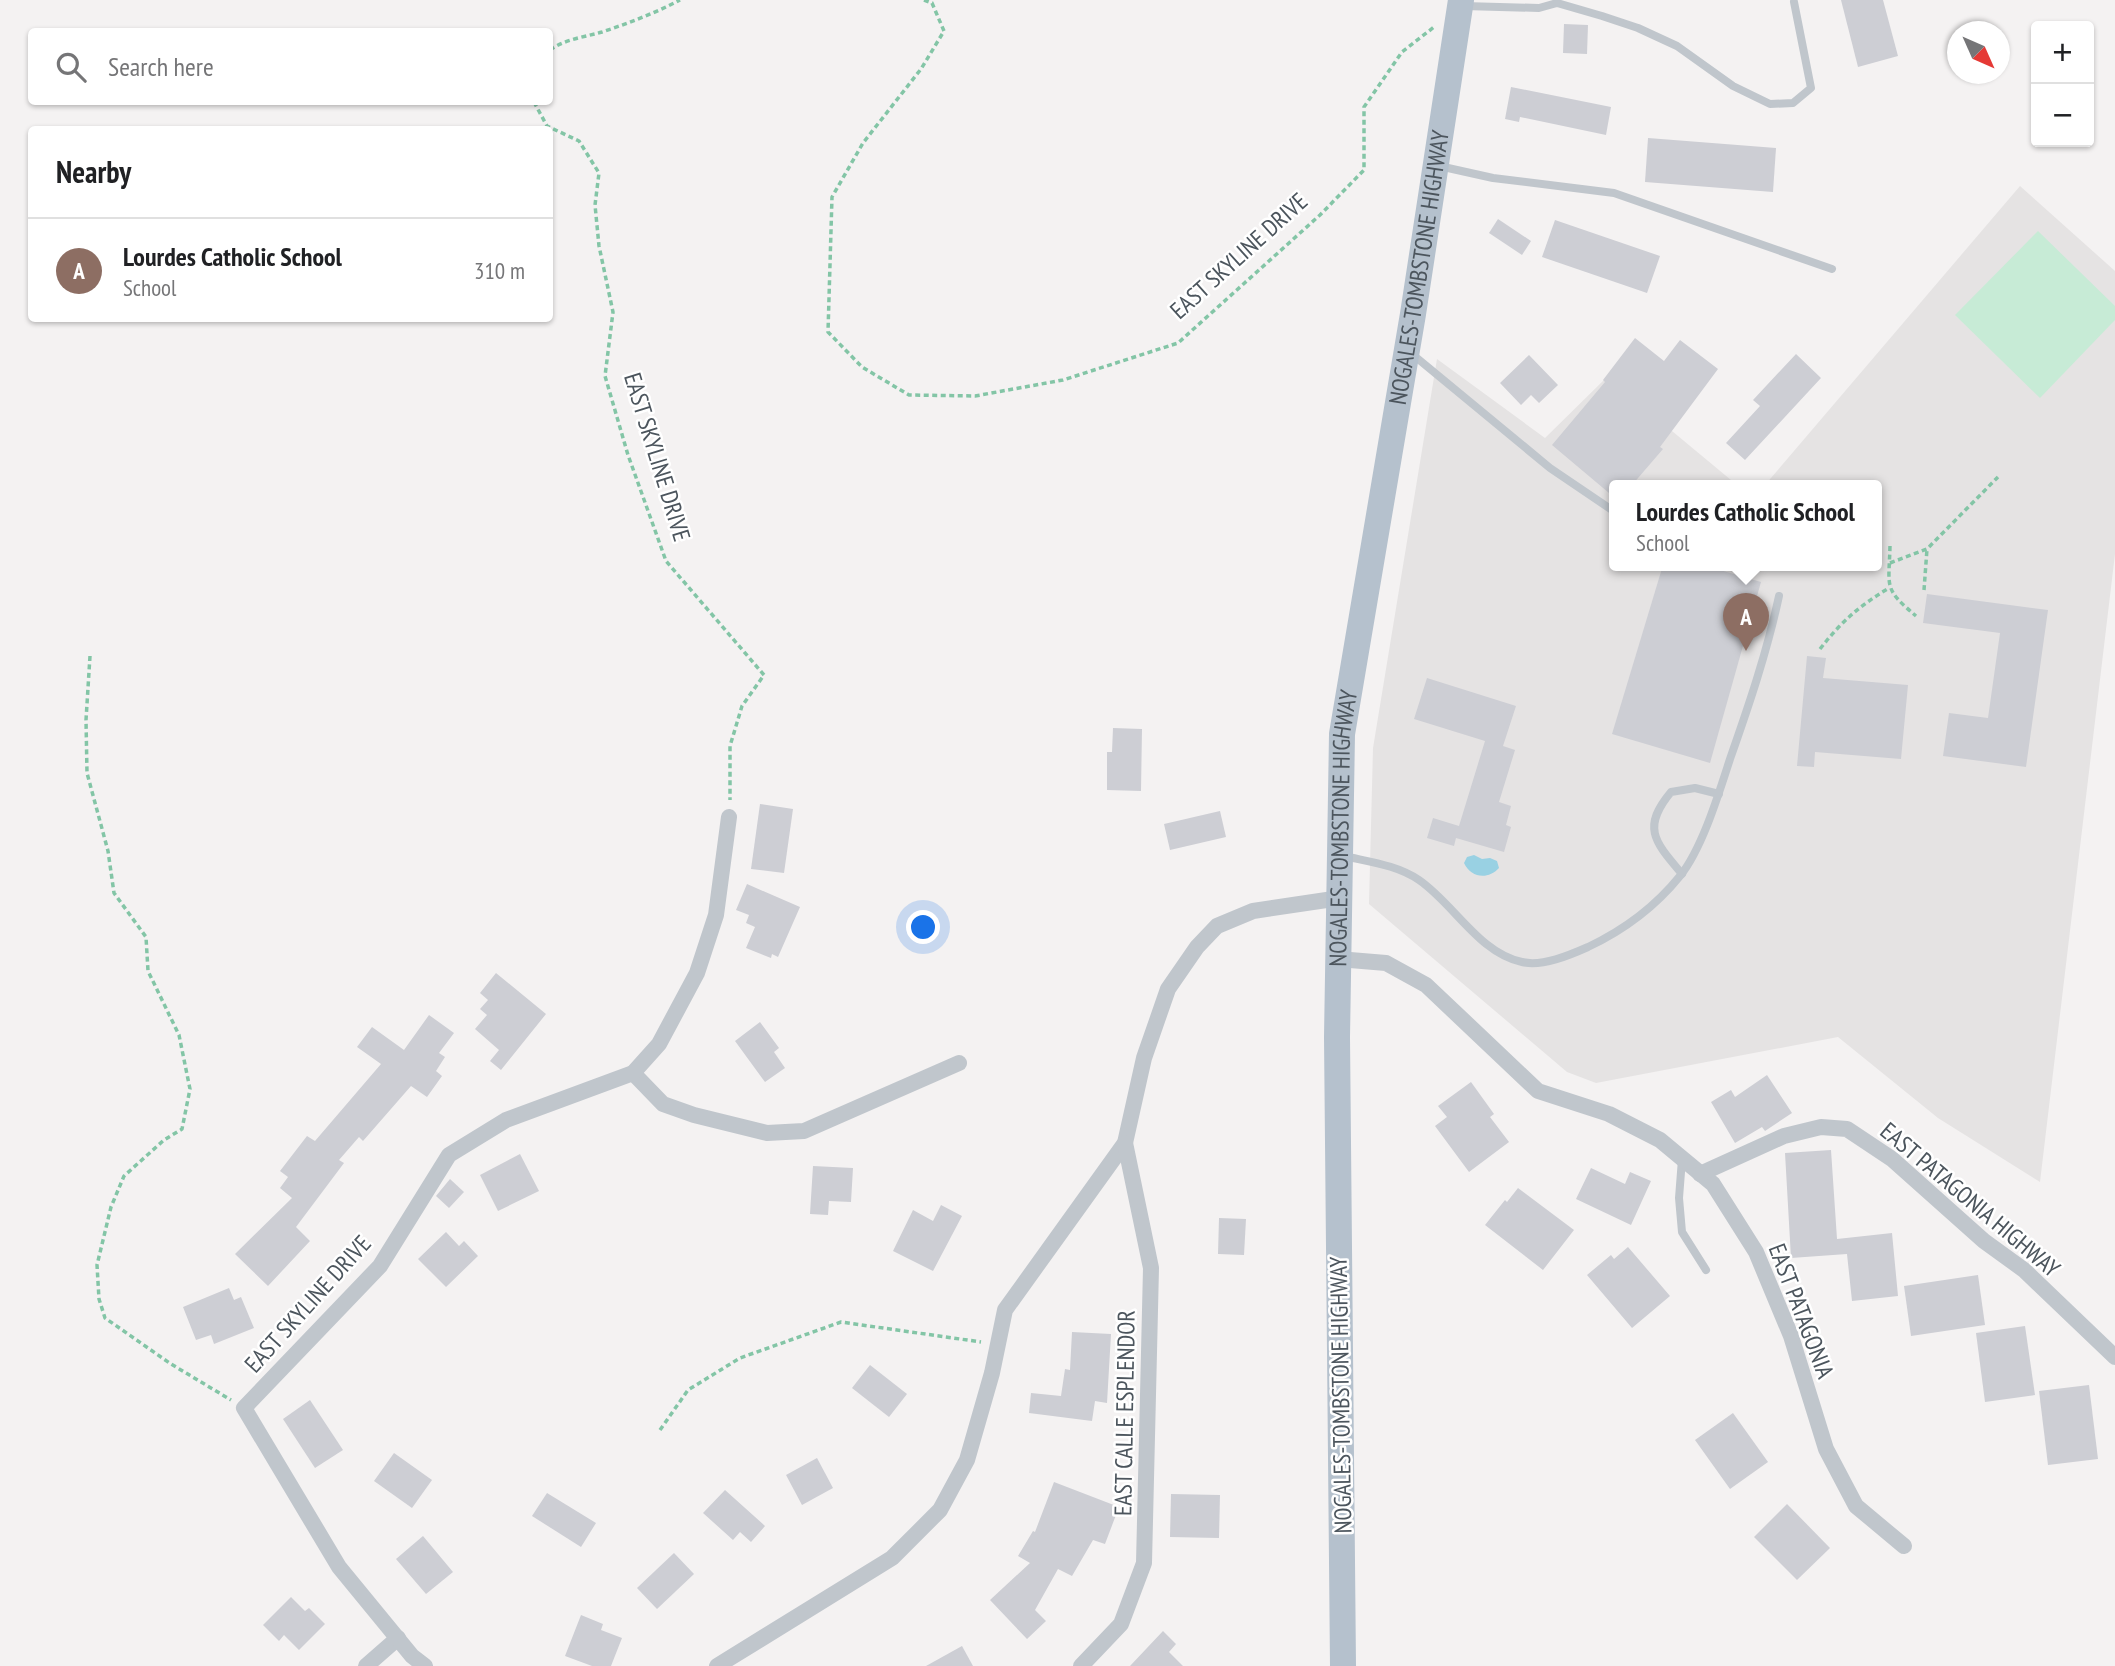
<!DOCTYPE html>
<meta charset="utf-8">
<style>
body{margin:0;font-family:"PT Sans Narrow",sans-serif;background:#f6f6f6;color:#202124}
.controls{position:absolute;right:21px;top:21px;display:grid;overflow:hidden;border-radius:7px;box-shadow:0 2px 5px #0004}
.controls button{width:63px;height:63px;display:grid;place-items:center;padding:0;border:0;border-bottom:2px solid #e0e0e0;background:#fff;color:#202124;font:35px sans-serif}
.compass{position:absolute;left:1947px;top:21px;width:63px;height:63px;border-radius:50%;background:#fff;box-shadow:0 2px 5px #0004;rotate:135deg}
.you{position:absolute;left:924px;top:928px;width:24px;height:24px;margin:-18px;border:5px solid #fff;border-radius:50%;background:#1a73e8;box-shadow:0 0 0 10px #1a73e833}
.badge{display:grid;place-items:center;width:46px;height:46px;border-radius:50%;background:#3172cf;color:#fff;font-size:23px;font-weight:700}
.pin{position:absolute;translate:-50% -58px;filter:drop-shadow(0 2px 4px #0008)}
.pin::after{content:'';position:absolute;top:37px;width:24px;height:21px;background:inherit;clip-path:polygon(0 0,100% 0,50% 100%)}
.popup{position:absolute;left:1609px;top:480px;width:273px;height:91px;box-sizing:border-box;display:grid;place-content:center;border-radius:7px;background:#fff;filter:drop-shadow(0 2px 5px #0005);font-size:23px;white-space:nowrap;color:#757577}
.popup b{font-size:26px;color:#202124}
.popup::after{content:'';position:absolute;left:50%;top:100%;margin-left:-14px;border:14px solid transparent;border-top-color:#fff}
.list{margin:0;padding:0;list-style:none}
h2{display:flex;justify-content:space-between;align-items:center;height:91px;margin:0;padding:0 28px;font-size:30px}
h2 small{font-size:23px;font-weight:400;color:#757577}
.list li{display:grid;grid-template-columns:46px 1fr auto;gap:21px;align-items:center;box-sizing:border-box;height:105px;padding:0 28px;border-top:2px solid #e0e0e0}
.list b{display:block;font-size:26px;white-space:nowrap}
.list p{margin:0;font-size:23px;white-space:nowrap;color:#757577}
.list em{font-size:23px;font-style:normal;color:#757577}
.icon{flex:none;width:38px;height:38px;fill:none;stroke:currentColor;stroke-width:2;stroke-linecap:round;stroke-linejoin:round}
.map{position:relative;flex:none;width:2115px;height:1666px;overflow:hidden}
.search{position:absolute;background:#fff;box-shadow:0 2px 5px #0004;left:28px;top:28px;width:525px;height:77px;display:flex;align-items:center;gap:18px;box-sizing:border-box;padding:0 24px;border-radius:7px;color:#757577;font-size:26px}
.panel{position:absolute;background:#fff;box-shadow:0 2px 5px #0004;left:28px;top:126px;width:525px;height:196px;border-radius:7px}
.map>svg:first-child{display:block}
.education{fill:#e5e3e3}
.green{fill:#c7ebd6}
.water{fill:#99d1e3}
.building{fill:#cdced4}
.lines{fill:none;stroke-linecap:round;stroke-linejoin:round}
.path{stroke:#83c5a6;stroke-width:3.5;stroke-dasharray:5 3.5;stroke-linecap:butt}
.lane{stroke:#c0c6cc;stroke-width:8}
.street{stroke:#c0c6cc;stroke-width:16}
.primary{stroke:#b5c1cd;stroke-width:26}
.labels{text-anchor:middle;stroke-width:5;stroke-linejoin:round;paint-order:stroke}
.street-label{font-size:24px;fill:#4c555d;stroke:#fff}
</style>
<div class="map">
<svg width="2115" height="1666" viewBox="0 0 2115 1666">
<rect width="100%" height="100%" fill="#f4f2f2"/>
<path class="education" d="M2020,186l95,85v283l-75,628 -102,-64 -100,-81 -242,46 -29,-11 -198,-168 4,-156 64,-389 108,79 62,-61 130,108h-122v80h262v-80h-112z"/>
<path class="green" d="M2038,231l77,75v14l-75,78 -85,-83z"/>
<path class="water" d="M1474,855l8,4 8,-1 7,3 2,7c-11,12 -28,10 -35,-5l3,-6z"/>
<g class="building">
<path d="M1841,0h42l15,56 -40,11z"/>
<path d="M1564,24l24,1 -1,29 -24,-1z"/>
<path d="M1511,87l100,20 -5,28 -86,-18 -1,5 -14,-3z"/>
<path d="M1648,138l128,10 -3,44 -128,-10z"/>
<path d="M1498,219l33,22 -9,14 -33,-22z"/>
<path d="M1555,220l105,36 -13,37 -105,-36z"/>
<path d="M1635,338l29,23 16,-21 38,29 -58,78 3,2 -31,36h-17v13l-63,-53 53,-63 -2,-2z"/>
<path d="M1796,354l25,24 -76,82 -19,-17 34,-37 -7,-6z"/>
<path d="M1529,355l29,30 -19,18 -8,-8 -10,10 -21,-22z"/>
<path d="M1663,565h40l58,17 -51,181 -98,-29z"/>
<path d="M1927,594l121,16 -22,157 -83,-11 6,-43 39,5 12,-85 -77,-10z"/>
<path d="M1807,656l19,2 -3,20 85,7 -7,74 -86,-7 -1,15 -17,-1z"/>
<path d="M1427,678l89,28 -13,40 12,4 -16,52 12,4 -5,19 5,2 -7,25 -48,-14 -2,8 -27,-8 6,-20 26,8 26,-85 -71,-22z"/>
<path d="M1113,728l29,1 -1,62 -34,-1v-38h5z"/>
<path d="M760,804l33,5 -9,64 -33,-4z"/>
<path d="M1220,811l6,26 -56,13 -6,-26z"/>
<path d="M747,884l53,23 -22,50 -6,-3 -1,4 -25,-10 9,-21 -9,-4 3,-8 -13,-5z"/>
<path d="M496,973l50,41 -45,56 -11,-9 9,-11 -24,-21 12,-14 -7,-6 8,-9 -8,-7z"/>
<path d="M429,1015l25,18 -15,20 6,4 -9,14 6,5 -15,21 -16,-11 -48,55 -4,-4 -20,23 5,3 -48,64 14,14 -42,45 -33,-32 57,-56 -12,-10 8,-11 -8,-6 27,-35 8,5 66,-77 -24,-17 15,-20 32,23z"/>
<path d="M760,1022l19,26 -5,4 11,16 -20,14 -30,-41z"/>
<path d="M1767,1075l25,38 -27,18 -3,-4 -27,16 -24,-41 20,-12 4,7z"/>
<path d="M1471,1082l23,32 -4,3 19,25 -40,30 -34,-46 12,-9 -9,-11z"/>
<path d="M1831,1150l6,89 55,-6 6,63 -46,5 -5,-47 -56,4 -6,-105z"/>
<path d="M520,1154l19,37 -41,20 -18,-36z"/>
<path d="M813,1166l40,2 -2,34 -22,-1 -1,14 -18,-1z"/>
<path d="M1591,1168l34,16 5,-12 21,9 -20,44 -55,-26z"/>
<path d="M450,1179l14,13 -15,16 -13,-12z"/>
<path d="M1518,1188l56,42 -31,40 -58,-45 20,-25 2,2z"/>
<path d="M941,1205l21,11 -29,55 -40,-20 20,-41 20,11z"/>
<path d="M1219,1218l27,1 -2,36 -26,-1z"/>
<path d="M446,1232l13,14 5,-5 14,15 -32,31 -28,-28z"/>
<path d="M1628,1247l42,49 -38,32 -45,-53 24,-20 3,4z"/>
<path d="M1978,1275l7,50 -74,11 -7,-50z"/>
<path d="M229,1288l5,12 7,-3 13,31 -40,16 -3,-9 -15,5 -13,-33z"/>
<path d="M2025,1326l10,69 -50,7 -9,-69z"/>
<path d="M1072,1332l39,2 -4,69 -12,-2 -3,20 -63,-8 2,-20 30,3 4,-27 5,1z"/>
<path d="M870,1365l37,29 -18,23 -37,-29z"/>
<path d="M2089,1385l9,74 -50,6 -9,-74z"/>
<path d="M310,1400l33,50 -28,18 -32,-49z"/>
<path d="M1733,1413l35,49 -38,27 -35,-49z"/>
<path d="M394,1453l38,27 -20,28 -38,-27z"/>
<path d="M817,1458l16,30 -31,17 -16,-30z"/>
<path d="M1054,1482l65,25 -14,37 -12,-4 -21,36 -14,-7 -23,41 11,11 -19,18 -37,-39 40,-37 -12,-7 15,-25 2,1z"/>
<path d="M725,1490l40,36 -14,16 -11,-10 -7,8 -30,-27z"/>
<path d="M547,1493l49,30 -15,24 -49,-31z"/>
<path d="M1171,1494l49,1 -1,43 -49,-1z"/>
<path d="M1787,1504l43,44 -33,32 -43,-43z"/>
<path d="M423,1536l30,36 -27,22 -30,-35z"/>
<path d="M674,1553l20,21 -37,35 -20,-21z"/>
<path d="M291,1597l14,14 4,-3 16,16 -26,26 -15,-15 -5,6 -16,-16z"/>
<path d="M581,1615l22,9 -2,6 21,8 -11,28h-19l-27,-10z"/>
<path d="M1163,1631l13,13 -7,8 14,14h-53z"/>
<path d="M962,1646l11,20h-47z"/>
</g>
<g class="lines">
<g class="path">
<path d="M924,0l8,3 12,28 -23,38 -58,74 -31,54 -4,135 34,35 47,28 66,1 88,-16 115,-37 142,-128 44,-45v-63l38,-55 32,-25"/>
<path d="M550,50c15,-11 35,-13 52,-18 27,-9 53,-19 78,-32"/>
<path d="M534,102l13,24 32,15 20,32 -4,32 4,41 14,66 -8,64 23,79 38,106 98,114 -22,31 -12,40v54"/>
<path d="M1890,546c-1,42 -7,42 26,70"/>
<path d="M1890,563l37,-14 71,-72"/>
<path d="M1924,590l3,-41"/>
<path d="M1820,649c21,-27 39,-43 69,-61"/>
<path d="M90,656l-4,64 1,53 21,78 6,42 32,44 2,34 31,64 11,54 -8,40 -18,11 -40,36 -13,31 -14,58 2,34 6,19 66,46 60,36"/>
<path d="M660,1430l28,-40 52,-32 101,-36 140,20"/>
</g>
<g class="lane">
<path d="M1464,6l75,2 18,-5 45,13 36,12 39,18 56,40 37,18 23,-1 18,-15 -17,-86"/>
<path d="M1439,166l54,12 121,15 218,76"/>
<path d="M1412,354l138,114 65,44"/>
<path d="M1344,856c26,6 53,9 75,24 35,24 60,73 103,82 20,5 48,-7 66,-15 36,-17 67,-40 92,-71 22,-27 39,-83 50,-117 19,-54 37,-107 49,-163"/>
<path d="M1682,874c-27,-32 -41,-46 -11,-82l24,-4 24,6"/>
<path d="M1682,1159l-3,39 3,34 24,38"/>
</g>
<g class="street">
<path d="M1338,959l48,4 40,22 112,106 71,23 51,26 53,44 43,68 35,84 35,113 30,57 48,40"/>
<path d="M633,1073l30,31 31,11 73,18 37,-2 155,-68"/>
<path d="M1700,1174l84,-38 37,-9 26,2 45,30 92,82 40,29 91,87"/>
<path d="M366,1666l32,-28"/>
<path d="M425,1666l-13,-10 -73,-89 -95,-159 136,-142 69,-111 57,-35 127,-47 26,-29 38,-71 19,-58 13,-98"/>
<path d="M717,1666l175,-108 48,-48 27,-50 25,-87 13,-63 120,-167 19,-85 24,-69 29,-42 20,-21 36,-15 87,-13"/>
<path d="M1081,1666l40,-42 23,-61 7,-295 -26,-125"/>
</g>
<path class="primary" id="s1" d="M1343,1666l-6,-629 5,-303 71,-420 48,-314"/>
</g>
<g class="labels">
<g class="street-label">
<text transform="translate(1239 256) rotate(-42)" y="8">EAST SKYLINE DRIVE</text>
<text dy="8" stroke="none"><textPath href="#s1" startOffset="1405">NOGALES-TOMBSTONE HIGHWAY</textPath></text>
<text transform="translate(657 457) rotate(73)" y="8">EAST SKYLINE DRIVE</text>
<text dy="8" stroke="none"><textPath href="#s1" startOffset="838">NOGALES-TOMBSTONE HIGHWAY</textPath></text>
<text transform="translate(1970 1200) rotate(40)" y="8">EAST PATAGONIA HIGHWAY</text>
<text transform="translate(308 1304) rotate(-48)" y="8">EAST SKYLINE DRIVE</text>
<text transform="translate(1801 1311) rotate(69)" y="8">EAST PATAGONIA</text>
<text transform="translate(1341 1395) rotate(-91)" y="8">NOGALES-TOMBSTONE HIGHWAY</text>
<text transform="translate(1125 1413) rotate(-89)" y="8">EAST CALLE ESPLENDOR</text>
</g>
</g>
</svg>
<div class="controls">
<button>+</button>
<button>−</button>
</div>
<svg class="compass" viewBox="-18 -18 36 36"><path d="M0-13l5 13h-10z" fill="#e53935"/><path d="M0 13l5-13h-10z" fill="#757577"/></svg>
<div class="you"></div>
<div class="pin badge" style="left:1746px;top:651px;background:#8d6e63">A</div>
<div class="popup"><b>Lourdes Catholic School</b>School</div>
<div class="search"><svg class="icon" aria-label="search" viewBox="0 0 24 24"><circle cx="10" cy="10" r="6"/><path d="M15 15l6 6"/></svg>Search here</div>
<section class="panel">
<h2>Nearby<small></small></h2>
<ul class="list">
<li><span class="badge" style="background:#8d6e63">A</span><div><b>Lourdes Catholic School</b><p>School</p></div><em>310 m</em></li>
</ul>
</section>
</div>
